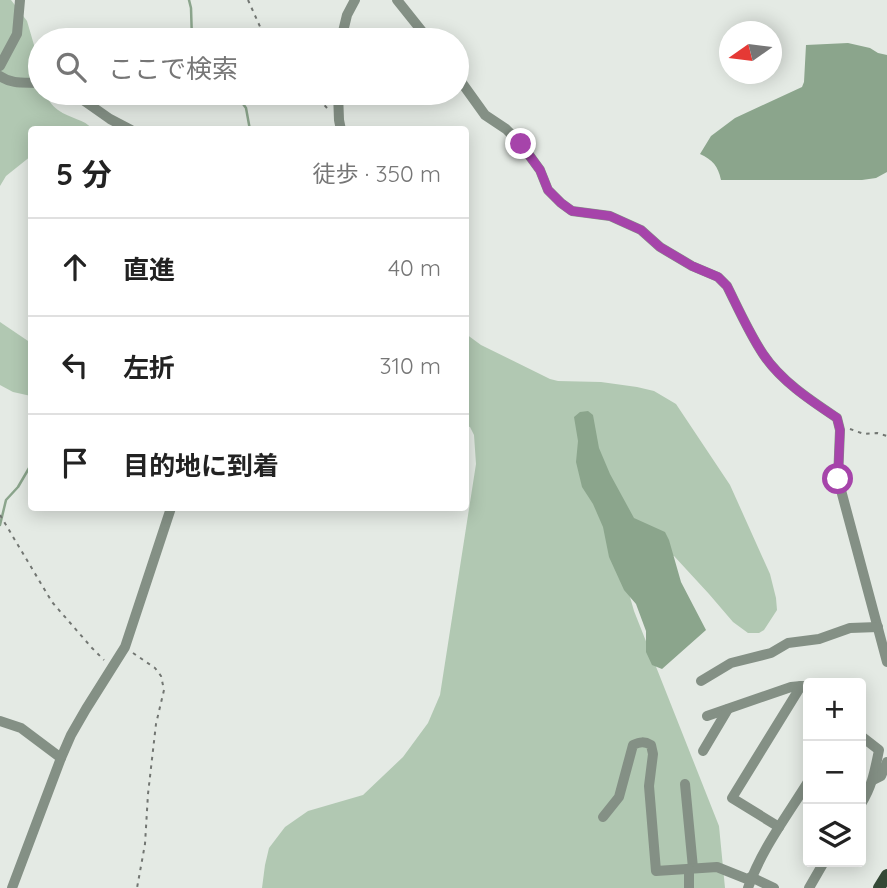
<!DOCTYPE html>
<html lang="ja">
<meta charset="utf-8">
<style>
body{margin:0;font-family:Quicksand,"Noto Sans JP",sans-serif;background:#f2f2f2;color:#222}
.controls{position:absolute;right:21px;bottom:21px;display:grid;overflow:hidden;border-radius:7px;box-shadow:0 4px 18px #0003}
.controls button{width:63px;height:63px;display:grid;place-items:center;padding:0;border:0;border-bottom:2px solid #e0e0e0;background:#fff;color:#222;font:35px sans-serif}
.compass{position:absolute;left:719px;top:21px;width:63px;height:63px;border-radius:50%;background:#fff;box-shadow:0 4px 18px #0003;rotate:256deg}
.stop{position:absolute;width:21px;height:21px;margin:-16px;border:5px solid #a644aa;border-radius:50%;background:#fff}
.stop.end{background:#a644aa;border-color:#fff;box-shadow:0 2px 7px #0008}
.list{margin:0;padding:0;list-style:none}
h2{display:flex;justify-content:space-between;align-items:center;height:91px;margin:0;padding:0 28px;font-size:30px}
h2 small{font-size:23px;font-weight:400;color:#767676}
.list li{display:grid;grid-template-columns:46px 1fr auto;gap:21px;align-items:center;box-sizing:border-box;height:98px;padding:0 28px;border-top:2px solid #e0e0e0}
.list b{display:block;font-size:26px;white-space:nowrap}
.list em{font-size:23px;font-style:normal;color:#767676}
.icon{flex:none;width:38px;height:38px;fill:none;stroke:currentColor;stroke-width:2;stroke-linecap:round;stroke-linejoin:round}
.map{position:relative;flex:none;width:887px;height:888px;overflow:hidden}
.search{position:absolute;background:#fff;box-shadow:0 4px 18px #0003;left:28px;top:28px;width:441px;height:77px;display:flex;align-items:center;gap:18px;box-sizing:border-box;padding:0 24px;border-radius:38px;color:#767676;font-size:26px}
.panel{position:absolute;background:#fff;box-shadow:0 4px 18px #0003;left:28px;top:126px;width:441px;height:385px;border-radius:7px}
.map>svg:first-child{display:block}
.green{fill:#b1c8b2}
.water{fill:#8ba58c}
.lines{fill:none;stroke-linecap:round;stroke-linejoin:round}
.stream{stroke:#8ba58c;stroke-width:2.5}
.path{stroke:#727672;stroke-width:2;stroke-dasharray:3.5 5;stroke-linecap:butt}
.minor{stroke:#849085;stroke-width:10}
.major{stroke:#354936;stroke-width:12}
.route{stroke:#a644aa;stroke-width:9}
</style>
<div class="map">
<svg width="887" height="888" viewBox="0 0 887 888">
<rect width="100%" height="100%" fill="#e4eae4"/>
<g class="green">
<path d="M0,0h11l16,21 7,24 1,20 5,28h4c4,6 8,13 14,17 12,9 27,9 34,19l-60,1 -1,26 -25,20 -6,10z"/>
<path d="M0,322l31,21v53l-18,-4 -13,-7z"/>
<path d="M466,334l15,11 69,34 8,2 43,1 36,5 17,4 22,13 54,81 40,89 6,24 1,12 -13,20 -5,3h-11l-15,-11 -24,-28 -35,-38 -7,-1 -41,28 8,28 85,215 6,62h-463l3,-23 4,-17 16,-21 23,-16 55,-16 40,-38 25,-34 12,-28 36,-231 -2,-29 -4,-8 -4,-1z"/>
</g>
<g class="water">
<path d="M848,43l22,5 8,5 9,2v117l-11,6 -14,2h-141c-3,-14 -8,-20 -21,-26l11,-18 24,-18 67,-31 2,-5 2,-37z"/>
<path d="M588,411l5,4 6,33 11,26 24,44 31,14 4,8 12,42 25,48 -44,39 -10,-4 -6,-13v-21l-10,-27 -12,-14 -15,-33 -6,-30 -10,-23 -11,-17 -6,-25 2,-21 -4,-24 6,-5z"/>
</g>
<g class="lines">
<g class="stream">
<path d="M189,0l2,8 1,32"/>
<path d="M235,93l11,15 4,22"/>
<path d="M0,525l6,-25 12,-13 14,-24"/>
</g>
<g class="path">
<path d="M248,0l18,40"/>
<path d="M313,93l15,16"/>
<path d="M850,429l14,5 13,-1 10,3"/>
<path d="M0,515l52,87 40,46 12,12"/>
<path d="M133,653l22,15 6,8 3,14 -8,34 -8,70 -3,50 -8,44"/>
</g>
<g class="minor">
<path d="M397,0l32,40"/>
<path d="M341,40l6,-25 8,-15"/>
<path d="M0,66l17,-32 3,-34"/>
<path d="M0,76c13,9 25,6 40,7"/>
<path d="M457,76l28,39 21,14 15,15 19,26 8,20 13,13 11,8 38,5 31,14 19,17 32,19 26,11 9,9c11,22 22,47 36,68 18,27 47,46 74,64l3,12 -2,49 49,183"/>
<path d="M73,93l37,26 21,11"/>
<path d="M338,93l1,27 2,10"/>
<path d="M701,681l30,-18 40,-10 17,-10 31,-4 31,-11 28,-1"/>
<path d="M861,695v2"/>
<path d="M707,716l84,-29 10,-1"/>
<path d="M0,721l21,7 40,30"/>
<path d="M861,736l18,14c-4,20 -7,37 -18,54"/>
<path d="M703,751l25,-42"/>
<path d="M873,780l8,-4 6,-14"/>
<path d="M685,784l8,84"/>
<path d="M603,817l16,-20 14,-52c7,-3 11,-4 18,0l2,9 -4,32 7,85 61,-4 30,12 4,-2 23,11"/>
<path d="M779,827l-47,-29 69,-112h7"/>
<path d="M689,869v19"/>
<path d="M12,888l49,-130 10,-23 15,-26 39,-62 46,-139"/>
<path d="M748,888c13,-38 39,-72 60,-106"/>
<path d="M809,888l15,-26"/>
</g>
<path class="major" d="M879,888l8,-13"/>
</g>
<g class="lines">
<path class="route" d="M521,144l19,26 8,20 13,13 11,8 38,5 31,14 19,17 32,19 26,11 9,9c11,22 22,47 36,68 18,27 47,46 74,64l3,12 -2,49"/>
</g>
</svg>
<div class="controls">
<button>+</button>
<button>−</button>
<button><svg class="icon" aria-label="layers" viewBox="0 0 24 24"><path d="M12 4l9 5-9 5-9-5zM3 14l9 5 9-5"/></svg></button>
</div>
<svg class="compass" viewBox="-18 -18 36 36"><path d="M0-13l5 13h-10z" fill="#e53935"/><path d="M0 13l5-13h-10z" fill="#767676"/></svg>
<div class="stop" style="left:838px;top:479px"></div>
<div class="stop end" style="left:521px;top:144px"></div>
<div class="search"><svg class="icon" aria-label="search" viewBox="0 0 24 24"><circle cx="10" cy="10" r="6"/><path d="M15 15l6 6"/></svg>ここで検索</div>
<section class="panel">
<h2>5 分<small>徒歩 · 350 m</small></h2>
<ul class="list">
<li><svg class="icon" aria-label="ahead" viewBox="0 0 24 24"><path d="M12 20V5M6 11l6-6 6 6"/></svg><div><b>直進</b></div><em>40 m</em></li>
<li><svg class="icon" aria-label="left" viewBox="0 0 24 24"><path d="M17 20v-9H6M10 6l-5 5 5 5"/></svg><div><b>左折</b></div><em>310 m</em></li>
<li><svg class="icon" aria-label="arrive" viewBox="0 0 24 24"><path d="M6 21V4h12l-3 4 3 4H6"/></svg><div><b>目的地に到着</b></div></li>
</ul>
</section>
</div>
